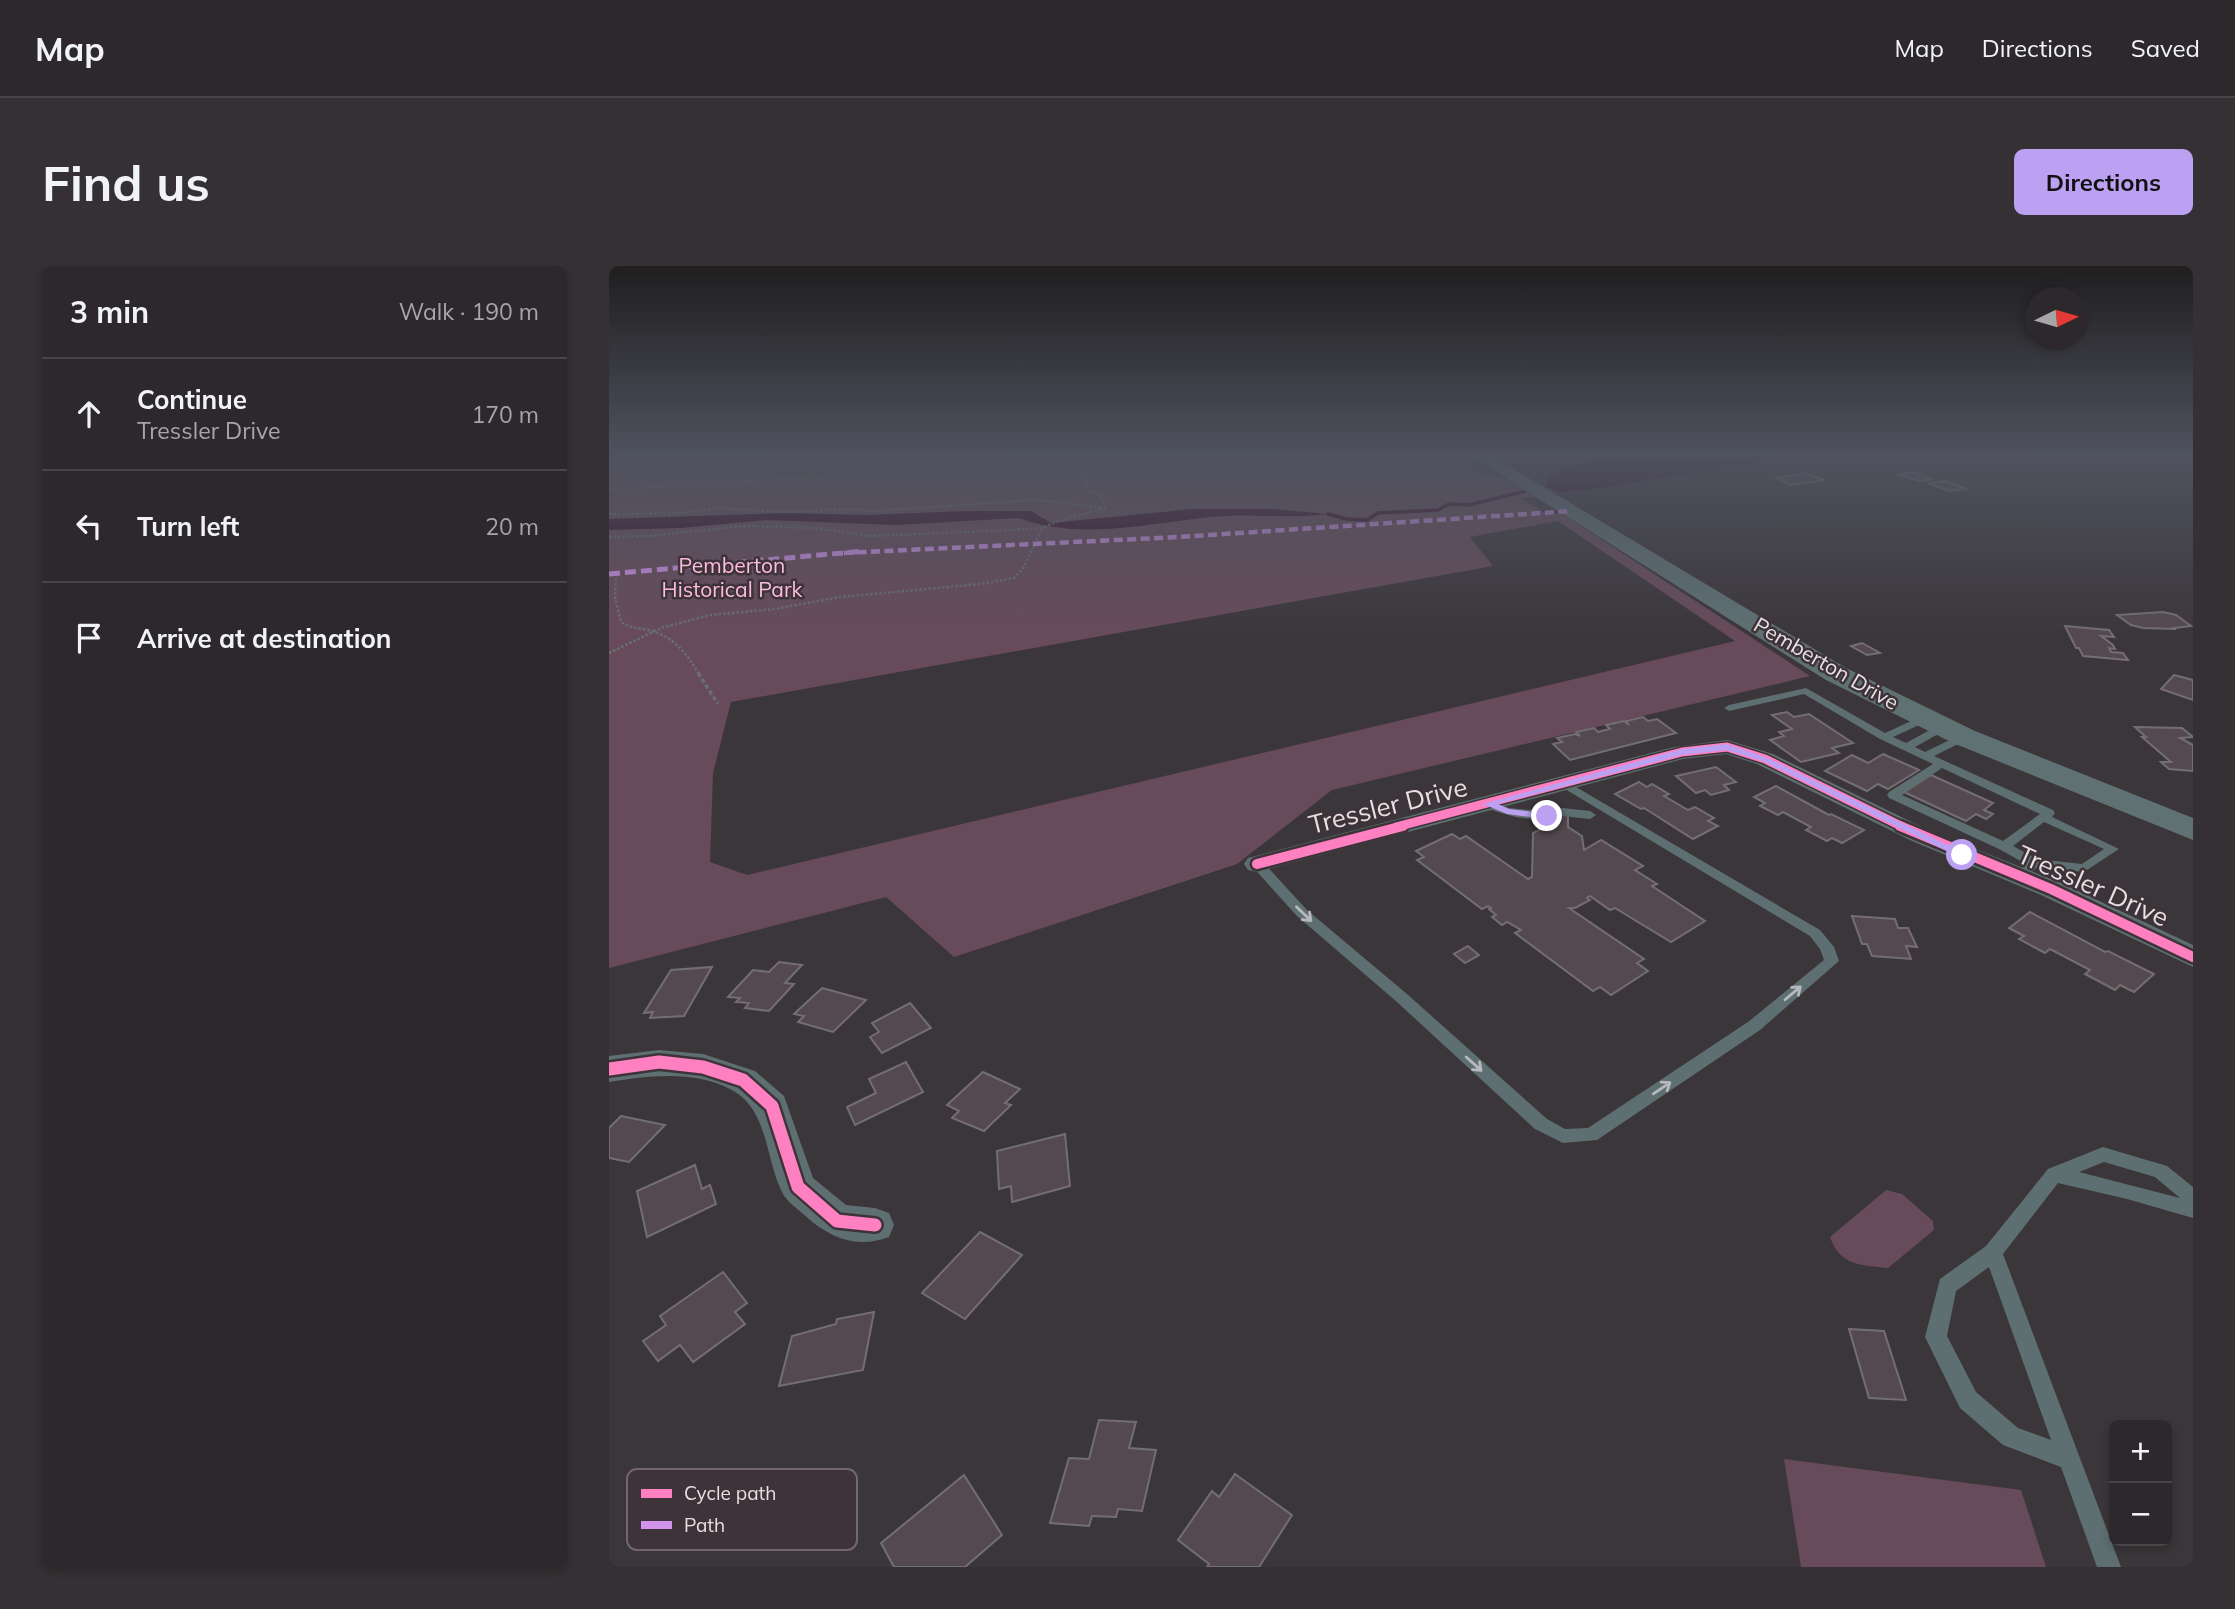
<!DOCTYPE html>
<meta charset="utf-8">
<style>
body{margin:0;font-family:Mulish,sans-serif;background:#343033;color:#f1f3f6}
.controls{position:absolute;right:21px;bottom:21px;display:grid;overflow:hidden;border-radius:10px;box-shadow:0 4px 10px #0003}
.controls button{width:63px;height:63px;display:grid;place-items:center;padding:0;border:0;border-bottom:2px solid #484447;background:#2c282b;color:#f1f3f6;font:35px sans-serif}
.compass{position:absolute;left:1416px;top:21px;width:63px;height:63px;border-radius:50%;background:#2c282b;box-shadow:0 4px 10px #0003;rotate:85deg}
.stop{position:absolute;width:21px;height:21px;margin:-16px;border:5px solid #bca0f2;border-radius:50%;background:#fff}
.stop.end{background:#bca0f2;border-color:#fff;box-shadow:0 2px 7px #0008}
.list{margin:0;padding:0;list-style:none}
h2{display:flex;justify-content:space-between;align-items:center;height:91px;margin:0;padding:0 28px;font-size:30px}
h2 small{font-size:23px;font-weight:400;color:#a6a6a9}
.list li{display:grid;grid-template-columns:46px 1fr auto;gap:21px;align-items:center;box-sizing:border-box;height:112px;padding:0 28px;border-top:2px solid #484447}
.list b{display:block;font-size:26px;white-space:nowrap}
.list p{margin:0;font-size:23px;white-space:nowrap;color:#a6a6a9}
.list em{font-size:23px;font-style:normal;color:#a6a6a9}
.icon{flex:none;width:38px;height:38px;fill:none;stroke:currentColor;stroke-width:2;stroke-linecap:round;stroke-linejoin:round}
.map{position:relative;flex:none;width:1584px;height:1301px;overflow:hidden;border-radius:10px}
header{display:flex;align-items:center;gap:42px;box-sizing:border-box;height:98px;padding:0 35px;background:#2c282b;border-bottom:2px solid #484447}
header strong{font-size:33px}
nav{display:flex;gap:38px;margin-inline-start:auto;font-size:24px}
.intro{display:flex;align-items:center;justify-content:space-between;box-sizing:border-box;height:168px;padding:0 42px}
h1{margin:0;font-size:49px}
.button{padding:18px 32px;border-radius:10px;background:#bca0f2;color:#111;font-size:24px;font-weight:700}
main{display:flex;gap:42px;padding:0 42px}
aside{flex:1;background:#2c282b;border-radius:10px;box-shadow:0 4px 10px #0003}
.map>svg:first-child{display:block}
.green{fill:#684b5a;fill-rule:evenodd}
.water{fill:#380f29}
.lines{fill:none;stroke-linecap:round;stroke-linejoin:round}
.stream{stroke:#380f29;stroke-width:3.5}
.building{fill:#554950;stroke:#736e71;stroke-width:2}
.path-far1{stroke:#696f70;stroke-width:2.5;stroke-dasharray:2.5 2;stroke-linecap:butt}
.path{stroke:#696f70;stroke-width:3.5;stroke-dasharray:4.5 2.5;stroke-linecap:butt}
.lane{fill:#5e6f71;fill-rule:evenodd}
.street{fill:#5e6f71;fill-rule:evenodd}
.secondary{fill:#5f7173;fill-rule:evenodd}
.quiet-far1{stroke:#d193ec;stroke-width:4.5;stroke-dasharray:9 4.5;stroke-linecap:butt}
.quiet{stroke:#d193ec;stroke-width:5;stroke-dasharray:11 5;stroke-linecap:butt}
.cycleway-far2-casing{stroke:#3e3339;stroke-width:12}
.cycleway-far1-casing{stroke:#3e3339;stroke-width:15}
.cycleway-casing{stroke:#3e3339;stroke-width:18}
.cycleway-far2{stroke:#ff80c0;stroke-width:9}
.cycleway-far1{stroke:#ff80c0;stroke-width:10}
.cycleway{stroke:#ff80c0;stroke-width:13}
.oneway{stroke:#b8b9bc}
.route{fill:#bca0f2}
.labels{text-anchor:middle;stroke-width:5;stroke-linejoin:round;paint-order:stroke}
.far-park-label{font-size:21px;fill:#fdbbdd;stroke:#3e3339}
.far-street-label{font-size:21px;fill:#e8e1e4;stroke:#3e3339}
.street-label{font-size:26px;fill:#e8e1e4;stroke:#3e3339}
.key{fill:#3e3339;stroke:#71676c;stroke-width:2}
.key-label{font-size:19px;fill:#e8e1e4}
</style>
<header>
<strong>Map</strong>
<nav><a>Map</a><a>Directions</a><a>Saved</a></nav>
</header>
<div class="intro"><h1>Find us</h1><a class="button">Directions</a></div>
<main>
<aside>
<h2>3 min<small>Walk · 190 m</small></h2>
<ul class="list">
<li><svg class="icon" aria-label="ahead" viewBox="0 0 24 24"><path d="M12 20V5M6 11l6-6 6 6"/></svg><div><b>Continue</b><p>Tressler Drive</p></div><em>170 m</em></li>
<li><svg class="icon" aria-label="left" viewBox="0 0 24 24"><path d="M17 20v-9H6M10 6l-5 5 5 5"/></svg><div><b>Turn left</b></div><em>20 m</em></li>
<li><svg class="icon" aria-label="arrive" viewBox="0 0 24 24"><path d="M6 21V4h12l-3 4 3 4H6"/></svg><div><b>Arrive at destination</b></div></li>
</ul>
</aside>
<div class="map">
<svg width="1584" height="1301" viewBox="0 0 1584 1301">
<rect width="100%" height="100%" fill="#3b3639"/>
<g class="green">
<path d="M0,190h846l32,20 3,-2 24,8 21,15 -14,1 27,17 13,-2 249,163 -478,114 -95,74 -283,93 -68,-60 -277,71zM949,255l177,120 -988,234 -37,-13 3,-89 18,-71 762,-136 -23,-29z"/>
<path d="M1277,924l16,4 31,27 1,9 -46,38c-27,-3 -48,-2 -58,-31z"/>
<path d="M1175,1193l237,31 25,77h-245z"/>
</g>
<g class="water">
<path d="M1019,190h166l-193,32 -40,4 -15,-5 4,-13 21,-9z"/>
<path d="M583,243h80l56,5c-34,5 -68,0 -102,2 -70,4 -139,27 -207,2l-124,7 -129,-5 -85,8 -72,2v-11l176,-6 82,2 97,-4h67l20,12z"/>
</g>
<g class="lines">
<path class="stream" d="M719,248l18,5 21,1 11,-7 60,-3 11,-6 19,1 58,-14"/>
</g>
<g class="building">
<path d="M1304,206l19,7 -13,2 -22,-7z"/>
<path d="M1196,207l19,7 -33,5 -15,-7z"/>
<path d="M1336,215l22,8 -18,2 -21,-8z"/>
<path d="M1554,346l13,3 15,11 -17,2 2,1 -33,-1 -12,-3 -14,-10z"/>
<path d="M1456,360l44,4 5,7 -13,-1 12,9 2,4 -6,-1 2,4 12,1 5,7 -45,-4 -4,-8h-3z"/>
<path d="M1253,377l18,10 -13,2 -16,-9z"/>
<path d="M1565,409l19,5v20l-32,-11z"/>
<path d="M1178,446l7,5 15,-3 44,29 -21,5 7,5 -38,9 -31,-22 14,-4 -5,-4 13,-3 -20,-14z"/>
<path d="M1034,451l5,4 9,-2 19,14 -106,27 -17,-16 9,-2 -5,-4 18,-4 5,2 -4,-4 18,-4 4,4 12,-3 -4,-4 18,-4 5,4 -3,-4z"/>
<path d="M1526,461l47,1 11,9 -13,1 13,7v26l-24,-2 -8,-7h10l-29,-25h4z"/>
<path d="M1274,488l36,16 -31,19 -10,-5 -11,7 -42,-20 27,-16 16,8z"/>
<path d="M1107,501l20,15 -12,3 5,5 -18,5 -6,-5 -9,3 -20,-17z"/>
<path d="M1322,509l62,28 -9,7 9,4 -7,5 -10,-5 -10,7 -62,-29z"/>
<path d="M1030,516l8,5 5,-3 17,10 -5,2 24,14 7,-3 19,11 -6,3 10,5 -25,13 -49,-31 -3,1 -26,-15z"/>
<path d="M1167,520l53,29 2,-1 33,16 -22,13 -10,-5 -5,3 -21,-11 5,-3 -28,-15 -5,3 -18,-9 5,-3 -11,-6z"/>
<path d="M938,547l21,1v13l14,9 2,14 17,-10 42,26 -8,4 22,14 -5,2 53,35 -34,21 -56,-34 -5,2 -20,-14 -3,2 3,2 -15,8h-6l75,51 -7,4 11,8 -37,24 -11,-8 -7,4 -78,-58 6,-3 -14,-8 -5,3 -10,-8 4,-2 -7,-6 2,-1 -3,-2 -6,3 -65,-49 7,-3 -8,-6 36,-17 8,5 6,-3 62,43 4,-2 1,-44 14,-7z"/>
<path d="M1421,646l75,40 3,-1 46,23 -20,18 -14,-7 -5,5 -30,-16 5,-4 -40,-21 -5,4 -26,-14 5,-3 -15,-8z"/>
<path d="M1243,650l43,3 3,9h10l9,19 -11,-1 5,13 -39,-3 -5,-12h-5z"/>
<path d="M859,680l11,9 -14,8 -11,-9z"/>
<path d="M170,696l23,3 -17,18 9,1 -25,27 -24,-3 4,-5 -13,-1 4,-4 -12,-1 25,-27 16,2z"/>
<path d="M103,701l-28,49 -34,2 3,-6 -9,1 27,-43z"/>
<path d="M213,722l44,12 -33,32 -35,-10 6,-6 -10,-2z"/>
<path d="M301,737l21,25 -49,25 -12,-16 9,-5 -7,-9z"/>
<path d="M297,796l17,30 -68,33 -8,-18 29,-14 -7,-14z"/>
<path d="M374,806l37,17 -15,14 6,2 -27,26 -32,-13 7,-7 -12,-6z"/>
<path d="M12,850l44,9 -36,37 -20,-4v-30z"/>
<path d="M456,868l5,52 -58,16 -1,-16 -12,3 -2,-38z"/>
<path d="M86,899l7,24 8,-4 6,19 -69,33 -10,-46z"/>
<path d="M371,966l42,23 -57,64 -43,-26z"/>
<path d="M114,1006l24,31 -12,9 10,12 -52,38 -13,-17 -22,16 -15,-20 23,-16 -6,-9z"/>
<path d="M265,1046l-11,58 -84,16 13,-50 44,-12 1,-5z"/>
<path d="M1240,1063l35,2 22,69 -37,-2z"/>
<path d="M490,1154l37,2 -7,26 27,2 -14,61 -24,-2 -2,8 -24,-1 -3,10 -39,-3 19,-65 20,1z"/>
<path d="M626,1208l57,41 -33,52h-52l2,-3 -31,-24 34,-49 7,6z"/>
<path d="M355,1209l38,60 -37,32h-71l-13,-24z"/>
</g>
<g class="lines">
<g class="path-far1">
<path d="M471,190l6,19"/>
<path d="M0,224l171,-11 92,-2 97,-8 40,5 38,-3 39,4 1,14 11,5 9,14"/>
<path d="M0,248l75,-1 34,-5 66,4 66,-3 23,2 164,-11 66,8"/>
<path d="M0,271l40,-1 93,-10 72,2 57,8 143,-6 29,-2 12,-6 52,-14"/>
<path d="M7,308l-1,24 6,24c9,6 17,6 27,8 26,6 38,23 51,44"/>
<path d="M0,387l52,-25 49,-13 65,-6 65,-12 140,-13 34,-6 8,-8 20,-41"/>
</g>
<path class="path" d="M89,407l20,31"/>
<g class="lane">
<path d="M1197,422l79,45 35,-16h8v4l-35,16 13,6 33,-18h8v4l-32,18 10,5 35,-17h8v4l-34,17 119,54 2,3 -3,4 67,32 -35,23 -47,-5 -12,12h-10l-2,-3 13,-12 -27,-15 -110,-51 -2,-3 2,-3 44,-28 -53,-25 -76,-45 -75,17 -5,-3 5,-3zM1333,502l98,46 -37,27 -101,-46zM1435,556l60,27 -22,15 -45,-5 -24,-13z"/>
<path d="M955,514l256,150 14,17 5,14 -79,69 -163,110 -34,3 -28,-14 -138,-127 -100,-86 -47,-52 7,-4 5,1 45,49 100,84 140,125 18,10 23,-1 160,-106 76,-62 -4,-11 -10,-13 -250,-150 -2,-2z"/>
<path d="M879,534l21,8 20,2 15,-4 46,5 6,4 -6,4 -46,-5 -3,4c-19,3 -40,-5 -57,-11l-2,-3z"/>
<path d="M1494,881l64,19 26,21v31l-66,-19 -69,-16 -55,71 118,313h-24l-36,-100 -58,-22 -43,-37 -35,-71 15,-58 46,-33 62,-77zM1495,896l51,15 25,21 -101,-26zM1380,1001l62,173 -33,-12 -42,-36 -29,-56 9,-45z"/>
</g>
<g class="street">
<path d="M1118,474l46,14 157,77 131,52 132,62v22l-152,-72 -129,-54 -155,-77 -31,-10 -43,5 -426,113 -9,-2 -4,-6 4,-6 426,-111z"/>
<path d="M50,784l44,4 52,17 29,25 29,82 33,27 29,3 14,5 5,12 -5,12c-35,13 -62,-1 -87,-24 -8,-7 -17,-13 -21,-23 -16,-34 -13,-82 -51,-101 -38,-19 -81,-13 -121,-7v-26z"/>
</g>
<path class="secondary" d="M862,190h21l354,212 129,63 218,87v22l-240,-97 -127,-63z"/>
<path class="quiet-far1" d="M235,287l335,-16 392,-26"/>
<path class="quiet" d="M0,308l255,-23"/>
<g class="cycleway-far2-casing">
<path id="cycleway-far2" d="M787,561l286,-75 45,-5 38,12 138,68"/>
</g>
<g class="cycleway-far1-casing">
<g id="cycleway-far1">
<path d="M1291,560l151,63 142,68"/>
<path d="M648,598l146,-38"/>
</g>
</g>
<g class="cycleway-casing">
<path id="cycleway" d="M0,803l50,-7 44,5 40,13 29,26 26,81 39,34 38,4"/>
</g>
<use href="#cycleway-far2" class="cycleway-far2"/>
<use href="#cycleway-far1" class="cycleway-far1"/>
<use href="#cycleway" class="cycleway"/>
</g>
<defs><path id="oneway-shaft" d="M-6 0H5M1.5-3L5.5 0L1.5 3" fill="none" stroke-width="1.6" stroke-linecap="round" stroke-linejoin="round" transform="scale(1.75)"/></defs>
<g class="oneway">
<use href="#oneway-shaft" transform="translate(695 648) rotate(44)"/>
<use href="#oneway-shaft" transform="translate(1184 727) rotate(-40)"/>
<use href="#oneway-shaft" transform="translate(865 798) rotate(42)"/>
<use href="#oneway-shaft" transform="translate(1053 822) rotate(-34)"/>
</g>
<linearGradient id="sky" x2="0" y2="1"><stop stop-color="#201e1f"/><stop offset="0.51" stop-color="#4f525f"/><stop offset="1" stop-color="#4f525f" stop-opacity="0"/></linearGradient>
<rect width="1584" height="372" fill="url(#sky)"/>
<path class="route" d="M1118,478l41,14 200,97 -9,2 -197,-96 -36,-11 -44,5 -184,49 11,5 42,5 1,2 -5,3 -40,-5 -24,-10 199,-55z"/>
<g class="labels">
<g class="far-park-label">
<text x="123" y="307">Pemberton<tspan x="123" dy="24">Historical Park</tspan></text>
</g>
<g class="far-street-label">
<text transform="translate(1217 398) rotate(30)" y="7">Pemberton Drive</text>
</g>
<g class="street-label">
<text transform="translate(779 540) rotate(-14)" y="9">Tressler Drive</text>
<text transform="translate(1484 620) rotate(24)" y="9">Tressler Drive</text>
</g>
</g>
<rect x="18" y="1203" width="230" height="81" rx="10" class="key"/>
<rect x="32" y="1223" width="31" height="9" fill="#ff80c0"/>
<rect x="32" y="1255" width="31" height="8" fill="#d193ec"/>
<g class="key-label">
<text x="75" y="1234">Cycle path</text>
<text x="75" y="1266">Path</text>
</g>
</svg>
<div class="controls">
<button>+</button>
<button>−</button>
</div>
<svg class="compass" viewBox="-18 -18 36 36"><path d="M0-13l5 13h-10z" fill="#e53935"/><path d="M0 13l5-13h-10z" fill="#a6a6a9"/></svg>
<div class="stop" style="left:1353px;top:589px"></div>
<div class="stop end" style="left:938px;top:550px"></div>
</div>
</main>
